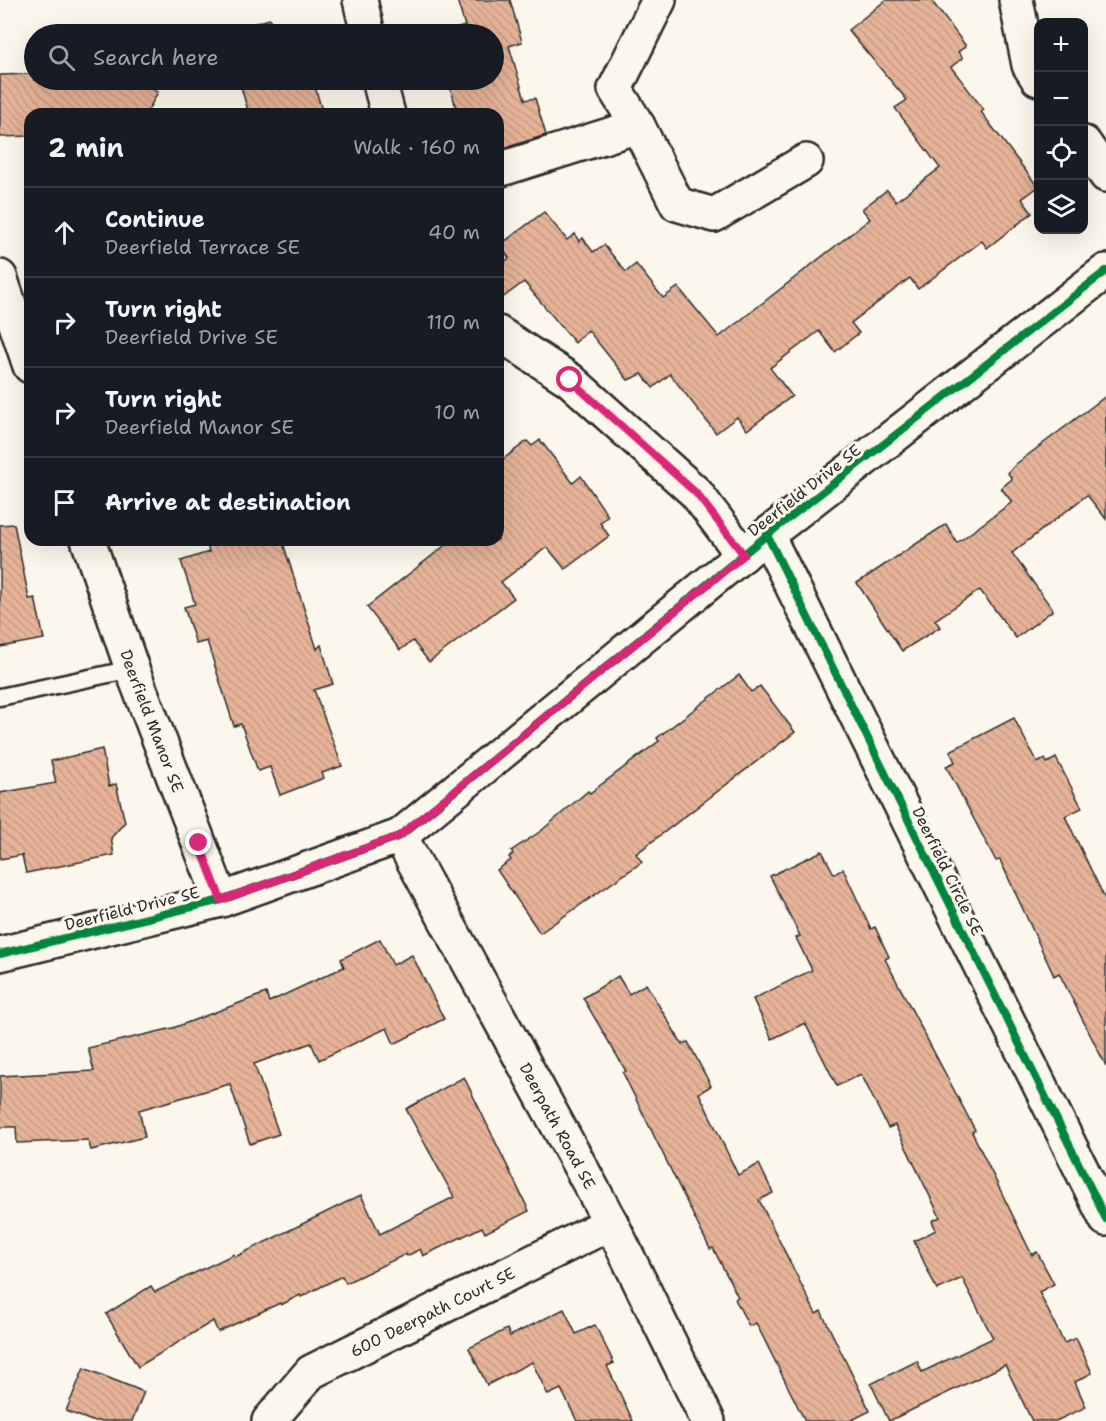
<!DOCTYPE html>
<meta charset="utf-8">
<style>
body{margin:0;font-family:"Shantell Sans",sans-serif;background:#20242c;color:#f1f3f6}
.controls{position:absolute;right:18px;top:18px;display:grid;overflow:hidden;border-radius:12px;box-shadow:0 6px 24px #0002}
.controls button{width:54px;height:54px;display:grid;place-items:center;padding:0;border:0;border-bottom:2px solid #363941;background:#171b24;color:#f1f3f6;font:30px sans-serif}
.stop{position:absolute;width:18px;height:18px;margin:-14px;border:4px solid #db2777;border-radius:50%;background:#fff}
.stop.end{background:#db2777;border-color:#fff;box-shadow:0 2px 6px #0008}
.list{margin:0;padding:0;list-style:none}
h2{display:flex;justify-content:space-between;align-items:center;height:78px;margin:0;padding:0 24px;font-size:26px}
h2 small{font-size:20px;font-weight:400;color:#9ea1a6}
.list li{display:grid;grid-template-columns:39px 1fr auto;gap:18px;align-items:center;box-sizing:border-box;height:90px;padding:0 24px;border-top:2px solid #363941}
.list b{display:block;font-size:22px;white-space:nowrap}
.list p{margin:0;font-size:20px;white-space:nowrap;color:#9ea1a6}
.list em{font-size:20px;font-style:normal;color:#9ea1a6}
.icon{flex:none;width:33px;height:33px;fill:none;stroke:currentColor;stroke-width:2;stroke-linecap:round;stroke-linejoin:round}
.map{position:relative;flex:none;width:1106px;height:1421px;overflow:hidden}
.search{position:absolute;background:#171b24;box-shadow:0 6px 24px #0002;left:24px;top:24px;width:480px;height:66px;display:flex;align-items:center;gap:15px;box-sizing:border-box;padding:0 21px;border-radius:33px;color:#9ea1a6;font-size:22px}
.panel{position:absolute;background:#171b24;box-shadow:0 6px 24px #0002;left:24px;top:108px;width:480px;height:438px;border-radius:18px}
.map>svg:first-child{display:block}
.building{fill:url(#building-back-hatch);stroke:#2b2b2b;stroke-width:1.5}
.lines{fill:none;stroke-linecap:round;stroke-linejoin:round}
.service-casing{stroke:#2b2b2b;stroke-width:21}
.minor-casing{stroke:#2b2b2b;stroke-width:38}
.service{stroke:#fbf7ec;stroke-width:16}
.minor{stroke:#fbf7ec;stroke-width:33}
.cycleway-casing{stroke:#fbf7ec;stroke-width:11}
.cycleway{stroke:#00873e;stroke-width:8}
.route{stroke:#db2777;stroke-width:8}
.labels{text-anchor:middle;stroke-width:6;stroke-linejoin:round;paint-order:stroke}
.street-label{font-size:16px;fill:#2b2b2b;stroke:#fbf7ec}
</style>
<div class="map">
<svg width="1106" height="1421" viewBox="0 0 1106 1421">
<defs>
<pattern id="building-back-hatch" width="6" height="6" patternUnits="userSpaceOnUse" patternTransform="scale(1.5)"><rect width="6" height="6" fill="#e6b398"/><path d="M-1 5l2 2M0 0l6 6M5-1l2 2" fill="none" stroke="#c59a83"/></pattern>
</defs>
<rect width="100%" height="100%" fill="#fbf7ec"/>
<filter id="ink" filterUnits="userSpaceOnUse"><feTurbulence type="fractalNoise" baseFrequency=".0167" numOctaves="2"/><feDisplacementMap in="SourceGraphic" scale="12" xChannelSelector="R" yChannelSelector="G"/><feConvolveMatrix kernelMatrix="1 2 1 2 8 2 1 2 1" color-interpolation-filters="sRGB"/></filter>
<g filter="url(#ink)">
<g class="building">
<path d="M457,0h53l12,42 -13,4 16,54 10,-2 11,37 -48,15v-36h-40l-10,-34h46v-46h-55l26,-8z"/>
<path d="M886,0h45l35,46 -8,6 5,6 -12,9 33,43 -3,2 57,75 -16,12 10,14 -45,35 -5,-7 -64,48 -8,-11 -59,45 8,10 -24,19 -16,-21 -49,37 22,28 -45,34 -10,-13 -21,16 -46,-59 -17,14 -11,-14 -14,6 -40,-50 -13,13 -51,-61 -26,19v-34l11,-9 -9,-13 44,-33 23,28 8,-6 4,8 4,-4 10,14 11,-7 22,27 10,-8 27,34 15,-11 41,50 151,-118 -8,-10 25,-19 9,11 44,-33 -45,-60 12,-8 -59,-70z"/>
<path d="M270,19l4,15 23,-7 3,7h-74l-1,-2z"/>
<path d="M34,74v6h99l25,12 -12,22h-116v22l-30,1v-62z"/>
<path d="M239,80h74l10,34h-74z"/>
<path d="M1106,396v123l-19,-24 -75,58 41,57 -37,28 -36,-48 -45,30 5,7 -38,24 -45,-68 89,-59 11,19 55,-41 -11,-14 11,-9 -4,-6 8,-9z"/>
<path d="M540,440l33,43 8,-7 27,40 -8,7 9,13 -44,33 -18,-22 -46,35 13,16 -85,64 -16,-21 -13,9 -33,-43 85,-67h46v-77l29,-22 5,5z"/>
<path d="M14,524l15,75 6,-1 9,41 -44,8v-122z"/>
<path d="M206,540h76l35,109 4,-4 12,39 -19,6 28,76 -20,7 2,5 -44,17 -10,-28 -12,4 -17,-47 -7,2 -27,-85 -11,3 -12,-37 11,-3 -14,-43 28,-9z"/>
<path d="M739,675l12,17 9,-6 35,46 -159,122 6,8 -102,71 -43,-63 14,-10 -2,-3 4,-3 -2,-3 30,-20 47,-40 2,2 69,-52 -2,-3z"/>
<path d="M1014,718l23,45 8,-4 2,4 9,-5 26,50 -17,8 41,85v165l-47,-93 -5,3 -54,-116 -4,1 -50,-95 9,-4 -5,-11z"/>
<path d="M102,749l7,37 7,-2 9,38 -14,16 3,17 -88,18 -4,-18 -22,4v-66l56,-10 -5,-22z"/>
<path d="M822,851l12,23 9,-5 28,60 4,-2 14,30 -4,2 90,171 -3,2 60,123 5,-3 17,32 -15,8 25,51 12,-5 16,35 -17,9 11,25 -30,14h-24l-27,-56 -116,56 -18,-37 46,-23 5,11 71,-34 -31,-60 -25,12 -23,-49 22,-11 -4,-9 8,-4 -45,-92 -7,3 -27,-54 -24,12 -32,-63 -33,16 -19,-40 59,-29 -16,-32 4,-2 -30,-60z"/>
<path d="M380,939l13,26 19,-10 32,64 -50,25 -7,-16 -68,32 -8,-17 -57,21 25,70 -29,10 -20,-60 -91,26 6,27 -54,13 -3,-10 -71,3 -1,-16h-16v-51l94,-5 -6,-23 85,-20 93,-35 3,9 75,-35 -3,-8z"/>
<path d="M618,976l11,18 17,-10 36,60 6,-2 23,44 -12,7 39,82 21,-11 14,29 -14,7 57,114 5,-3 49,100 -20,10h-45l-49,-98 -7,3 -14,-27 3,-2 -25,-49 -3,1 -87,-176 3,-2 -43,-73z"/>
<path d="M464,1077l65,134 -44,22 -3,-6 -59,29 -3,-7 -13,7 -1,-2 -60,29 -4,-7 -41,21 -1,-2 -19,10 -1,-2 -62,29 -5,-11 -75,46 -32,-53 45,-28 4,6 79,-38 1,3 126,-62 19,39 74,-37 -48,-88z"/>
<path d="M564,1309l12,25 19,-9 19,38 -7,3 26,55h-56l-16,-32 -13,6 -16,-33 -45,23 -18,-37 38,-19 3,7z"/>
<path d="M84,1368l60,24 -12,29h-40l-26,-10z"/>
</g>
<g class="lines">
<g class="service-casing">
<path id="service" d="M0,697l132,-28"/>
</g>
<g class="minor-casing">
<g id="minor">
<path d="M360,0l8,34"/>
<path d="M659,0l-44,89 23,37 39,78 37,11 92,-54"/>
<path d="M1016,0l13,65 9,14"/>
<path d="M379,80l9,34"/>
<path d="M1084,143l22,32"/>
<path d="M498,170l140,-44"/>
<path d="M0,277l30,89"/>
<path d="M498,333l72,47 126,113 47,62"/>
<path d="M767,535l339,684"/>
<path id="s1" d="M88,540l44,129 89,231"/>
<path id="s2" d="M400,836l211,387 97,198"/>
<path d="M0,954l221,-54 179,-64 367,-301 339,-264"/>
<path id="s3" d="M269,1421l42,-49 300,-149"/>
</g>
</g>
<use href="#service" class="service"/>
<use href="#minor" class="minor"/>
<g class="cycleway-casing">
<g id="cycleway">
<path d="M767,535l339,684"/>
<path d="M0,954l221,-54 179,-64 367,-301 339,-264"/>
</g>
</g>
<use href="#cycleway" class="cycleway"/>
</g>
</g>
<g class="lines" filter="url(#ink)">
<path class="route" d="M199,843l22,57 178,-64 345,-281 -48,-62 -126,-113"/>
</g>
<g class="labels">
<g class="street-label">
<text transform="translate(804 490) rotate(-38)" y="6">Deerfield Drive SE</text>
<text dy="6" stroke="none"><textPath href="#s1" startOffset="192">Deerfield Manor SE</textPath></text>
<text transform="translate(948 871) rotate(64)" y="6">Deerfield Circle SE</text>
<text transform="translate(132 908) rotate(-14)" y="6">Deerfield Drive SE</text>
<text dy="6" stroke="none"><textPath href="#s2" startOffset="330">Deerpath Road SE</textPath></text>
<text dy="6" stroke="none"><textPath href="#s3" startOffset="200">600 Deerpath Court SE</textPath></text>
</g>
</g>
</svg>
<div class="controls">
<button>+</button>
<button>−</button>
<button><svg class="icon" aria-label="locate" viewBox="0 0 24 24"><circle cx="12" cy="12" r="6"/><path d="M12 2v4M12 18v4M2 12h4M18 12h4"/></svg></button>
<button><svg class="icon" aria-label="layers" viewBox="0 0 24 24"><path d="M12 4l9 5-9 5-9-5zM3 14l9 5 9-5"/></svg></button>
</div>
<div class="stop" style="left:570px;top:380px"></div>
<div class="stop end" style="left:199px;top:843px"></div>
<div class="search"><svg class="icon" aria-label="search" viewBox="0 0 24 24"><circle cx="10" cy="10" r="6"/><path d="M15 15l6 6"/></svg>Search here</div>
<section class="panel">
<h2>2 min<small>Walk · 160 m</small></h2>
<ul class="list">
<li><svg class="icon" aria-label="ahead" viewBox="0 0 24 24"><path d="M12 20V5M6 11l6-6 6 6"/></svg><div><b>Continue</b><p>Deerfield Terrace SE</p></div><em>40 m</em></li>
<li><svg class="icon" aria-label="right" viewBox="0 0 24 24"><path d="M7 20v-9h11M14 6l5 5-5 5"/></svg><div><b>Turn right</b><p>Deerfield Drive SE</p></div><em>110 m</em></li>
<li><svg class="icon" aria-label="right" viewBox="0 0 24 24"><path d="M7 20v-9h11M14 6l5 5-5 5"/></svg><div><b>Turn right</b><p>Deerfield Manor SE</p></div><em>10 m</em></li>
<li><svg class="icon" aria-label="arrive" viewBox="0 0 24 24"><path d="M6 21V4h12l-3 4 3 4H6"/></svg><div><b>Arrive at destination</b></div></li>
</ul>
</section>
</div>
